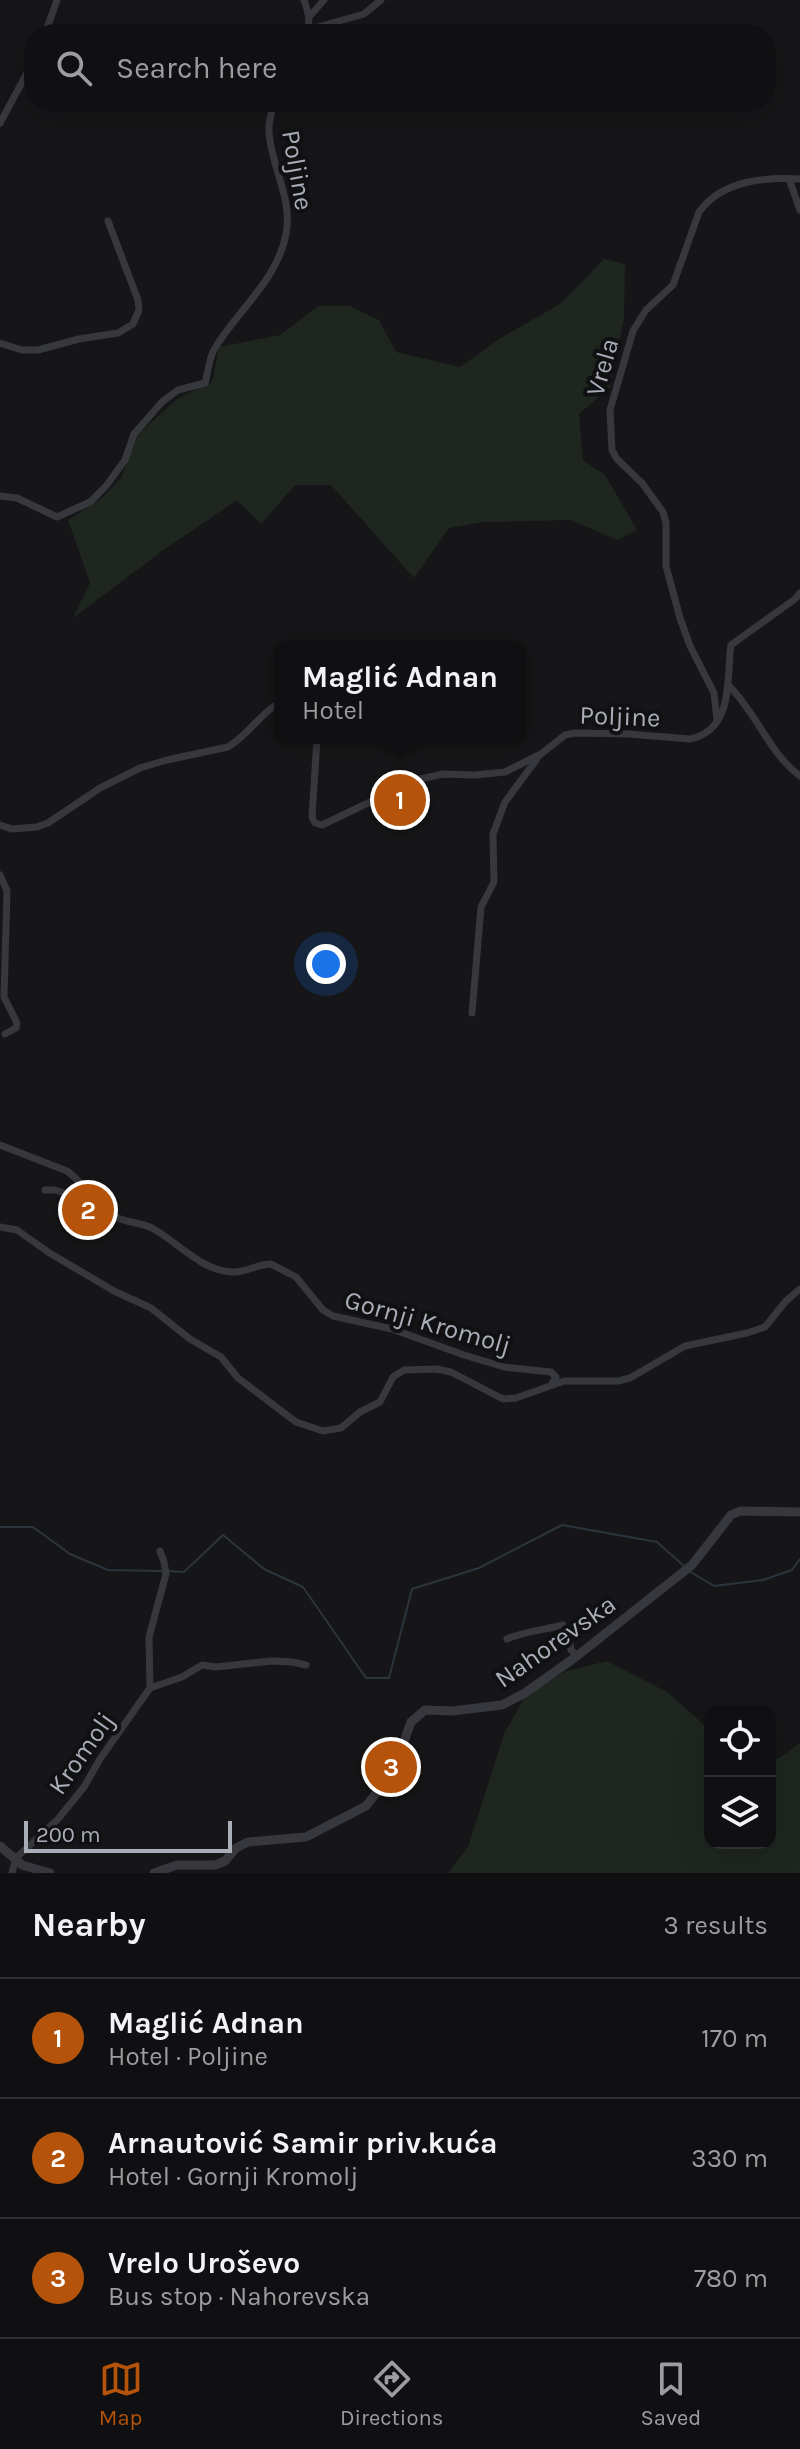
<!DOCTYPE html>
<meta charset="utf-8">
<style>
body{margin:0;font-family:Karla,sans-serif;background:#19191b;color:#f1f3f6}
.controls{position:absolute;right:24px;bottom:24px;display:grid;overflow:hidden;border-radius:16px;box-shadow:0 8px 32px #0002}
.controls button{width:72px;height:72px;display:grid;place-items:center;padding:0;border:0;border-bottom:2px solid #303032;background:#101012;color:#f1f3f6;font:40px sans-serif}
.scale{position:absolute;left:24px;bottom:20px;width:208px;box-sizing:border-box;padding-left:8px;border:4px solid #a8adb8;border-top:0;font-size:22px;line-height:28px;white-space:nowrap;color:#a8adb8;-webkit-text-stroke:6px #111113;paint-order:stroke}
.you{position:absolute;left:326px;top:964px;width:28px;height:28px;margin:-20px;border:6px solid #fff;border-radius:50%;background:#1a73e8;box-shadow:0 0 0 12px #1a73e833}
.badge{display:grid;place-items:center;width:52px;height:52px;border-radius:50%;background:#b45309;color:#fff;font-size:26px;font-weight:700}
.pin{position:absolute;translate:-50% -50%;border:4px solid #fff;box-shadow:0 2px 8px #0006}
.popup{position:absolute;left:274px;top:640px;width:252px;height:104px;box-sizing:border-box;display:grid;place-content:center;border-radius:16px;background:#101012;filter:drop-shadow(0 2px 6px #0005);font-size:26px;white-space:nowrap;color:#9c9d9f}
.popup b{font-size:30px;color:#f1f3f6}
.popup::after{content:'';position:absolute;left:50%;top:100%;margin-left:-16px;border:16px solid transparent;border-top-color:#101012}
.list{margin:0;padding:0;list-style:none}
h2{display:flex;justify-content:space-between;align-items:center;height:104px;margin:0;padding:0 32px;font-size:34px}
h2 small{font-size:26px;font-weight:400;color:#9c9d9f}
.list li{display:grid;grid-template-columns:52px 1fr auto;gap:24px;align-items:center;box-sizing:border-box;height:120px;padding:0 32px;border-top:2px solid #303032}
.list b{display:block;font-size:30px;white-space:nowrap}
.list p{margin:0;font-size:26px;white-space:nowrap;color:#9c9d9f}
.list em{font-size:26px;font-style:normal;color:#9c9d9f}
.icon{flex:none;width:44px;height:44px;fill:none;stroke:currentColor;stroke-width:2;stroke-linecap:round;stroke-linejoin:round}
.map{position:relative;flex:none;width:800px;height:1873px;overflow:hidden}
.search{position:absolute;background:#101012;box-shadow:0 8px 32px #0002;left:24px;right:24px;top:24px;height:88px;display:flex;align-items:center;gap:20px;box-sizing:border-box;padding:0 28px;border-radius:32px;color:#9c9d9f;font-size:30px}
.sheet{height:464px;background:#101012}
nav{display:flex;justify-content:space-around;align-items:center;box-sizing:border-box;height:112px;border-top:2px solid #303032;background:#101012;font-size:22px;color:#9c9d9f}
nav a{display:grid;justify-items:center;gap:4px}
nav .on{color:#b45309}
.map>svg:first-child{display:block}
.green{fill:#1e261f}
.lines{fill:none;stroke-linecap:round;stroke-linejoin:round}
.stream{stroke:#2c353c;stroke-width:2}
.minor{stroke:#37383d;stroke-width:7}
.tertiary{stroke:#37383d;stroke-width:9}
.labels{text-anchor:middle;stroke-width:8;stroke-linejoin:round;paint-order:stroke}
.street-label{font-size:26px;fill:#a8adb8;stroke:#111113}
</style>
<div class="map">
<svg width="800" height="1873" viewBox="0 0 800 1873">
<rect width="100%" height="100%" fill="#161618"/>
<g class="green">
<path d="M604,259l21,5 -1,54 -14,69 -31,27 4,46 22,15 32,55 -20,10 -46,-20 -88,2 -34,6 -35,50 -83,-93h-36l-34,39 -24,-24 -75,51 -89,67 17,-35 -22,-63 35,-23 18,-19 17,-44 39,-35 35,-17 7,-35 61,-12 38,-29h31l30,14 17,32 64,15 39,-28 61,-35z"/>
<path d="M607,1661l60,31 43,38v113h60v-85l8,1 22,-16v130h-352l20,-26 36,-113 22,-39 40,-24z"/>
</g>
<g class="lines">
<g class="stream">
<path d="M0,1527h33l37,27 38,16 54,1"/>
<path d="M169,1571l15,1 39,-37 41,34 39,18 63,91h23l23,-89 67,-21 83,-43 95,17 28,25"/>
<path d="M689,1571l25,15 49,-6 29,-10 8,-11"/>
</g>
<g class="minor">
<path d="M309,17l15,-17"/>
<path d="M307,30l57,-16 17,-14"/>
<path d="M45,34l12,-34"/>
<path d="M303,34c10,-10 5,-22 1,-34"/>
<path d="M0,123l34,-63"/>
<path d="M789,179l11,31"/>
<path d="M0,343l22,7h16l41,-11 39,-6 15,-9 6,-14 -1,-10 -30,-79"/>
<path d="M0,496l17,2 40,19 33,-15 16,-16 19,-26 9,-26 28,-32 16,-12 27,-7c3,-11 4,-25 10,-35 23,-38 63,-69 71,-114 7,-36 -15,-67 -17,-102 -1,-10 3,-20 5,-30"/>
<path d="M729,686c27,26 40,67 71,90"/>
<path d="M717,720l-3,-27 -24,-47 -10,-28 -14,-52v-43l-3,-11 -21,-29 -25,-24 -5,-9 -2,-40 23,-79 13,-21 27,-25 26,-73c23,-32 66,-35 101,-33"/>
<path d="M317,738l-5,79 3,6 7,2 94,-45 27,-6 32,1 30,-3 36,-18 24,-19 10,-2 53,1 62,5c45,-9 36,-62 41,-94l64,-46 5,-6"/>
<path d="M0,825l12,4 25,-2 11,-4 52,-35 40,-20 27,-8 61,-13c20,-12 32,-33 52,-45"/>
<path d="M0,875l7,16 -3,106 13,26 -1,5 -11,6"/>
<path d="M472,1013l9,-106 13,-25 -1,-48 12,-32 32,-43"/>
<path d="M0,1145l67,26c15,10 24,29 39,40 14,12 31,10 46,17 26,14 50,44 82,44 13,0 24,-8 37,-8l25,13 27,33 10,6 59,13 72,26 40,12 47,5 5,5 -5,8"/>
<path d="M45,1190h10l42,14"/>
<path d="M0,1227l17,3 31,22 66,39 37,17 39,31 31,18 17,21 58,44 27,9 18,-3 19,-16 20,-10 13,-25 11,-7 32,-1 15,3 52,27 13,-1 48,-17h54l12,-3 55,-32 62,-13 18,-6 21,-26 14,-12"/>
<path d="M507,1639c18,-8 37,-9 56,-14l5,6 3,19 6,6"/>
<path d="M150,1688l32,-11 20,-12 14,2 55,-6 21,1 14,3"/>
<path d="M12,1873l4,-15 42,-39 26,-32 16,-28 50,-71 -1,-51 17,-63 -2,-12 -4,-11"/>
</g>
<g class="tertiary">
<path d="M0,1846l22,19 28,8"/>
<path d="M154,1873l23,-8h38l10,-4 11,-13 12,-6 58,-5 60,-31 27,-34 18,-50 14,-12 27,1 50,-6 23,-12 52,-37 115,-91 39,-50 9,-4 60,1"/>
</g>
</g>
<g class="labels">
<g class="street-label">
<text transform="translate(298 170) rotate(80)" y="9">Poljine</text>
<text transform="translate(602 367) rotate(-74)" y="9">Vrela</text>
<text transform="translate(620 716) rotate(2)" y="9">Poljine</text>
<text transform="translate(428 1322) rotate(16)" y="9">Gornji Kromolj</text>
<text transform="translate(555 1641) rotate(-35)" y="9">Nahorevska</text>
<text transform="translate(81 1753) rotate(-55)" y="9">Kromolj</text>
</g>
</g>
</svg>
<div class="controls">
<button><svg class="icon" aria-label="locate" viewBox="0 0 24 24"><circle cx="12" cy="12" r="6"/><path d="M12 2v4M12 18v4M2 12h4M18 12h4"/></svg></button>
<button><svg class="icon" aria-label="layers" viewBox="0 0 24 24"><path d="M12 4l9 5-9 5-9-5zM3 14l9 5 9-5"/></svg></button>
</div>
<div class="scale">200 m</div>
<div class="you"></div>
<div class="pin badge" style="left:400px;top:800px">1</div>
<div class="popup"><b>Maglić Adnan</b>Hotel</div>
<div class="pin badge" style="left:88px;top:1210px">2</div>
<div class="pin badge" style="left:391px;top:1767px">3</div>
<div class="search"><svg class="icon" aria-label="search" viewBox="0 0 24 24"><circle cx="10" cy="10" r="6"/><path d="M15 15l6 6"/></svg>Search here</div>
</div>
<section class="sheet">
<h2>Nearby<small>3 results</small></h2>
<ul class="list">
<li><span class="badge">1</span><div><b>Maglić Adnan</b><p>Hotel · Poljine</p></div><em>170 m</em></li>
<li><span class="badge">2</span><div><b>Arnautović Samir priv.kuća</b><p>Hotel · Gornji Kromolj</p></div><em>330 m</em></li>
<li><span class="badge">3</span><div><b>Vrelo Uroševo</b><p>Bus stop · Nahorevska</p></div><em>780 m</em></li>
</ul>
</section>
<nav>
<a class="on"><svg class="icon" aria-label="map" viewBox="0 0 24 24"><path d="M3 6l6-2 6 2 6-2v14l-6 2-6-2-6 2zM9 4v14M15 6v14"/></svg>Map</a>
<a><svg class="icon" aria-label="directions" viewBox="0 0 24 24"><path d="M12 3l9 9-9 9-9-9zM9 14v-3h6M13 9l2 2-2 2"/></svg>Directions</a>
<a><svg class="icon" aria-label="saved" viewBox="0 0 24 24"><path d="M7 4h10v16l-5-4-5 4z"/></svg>Saved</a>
</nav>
